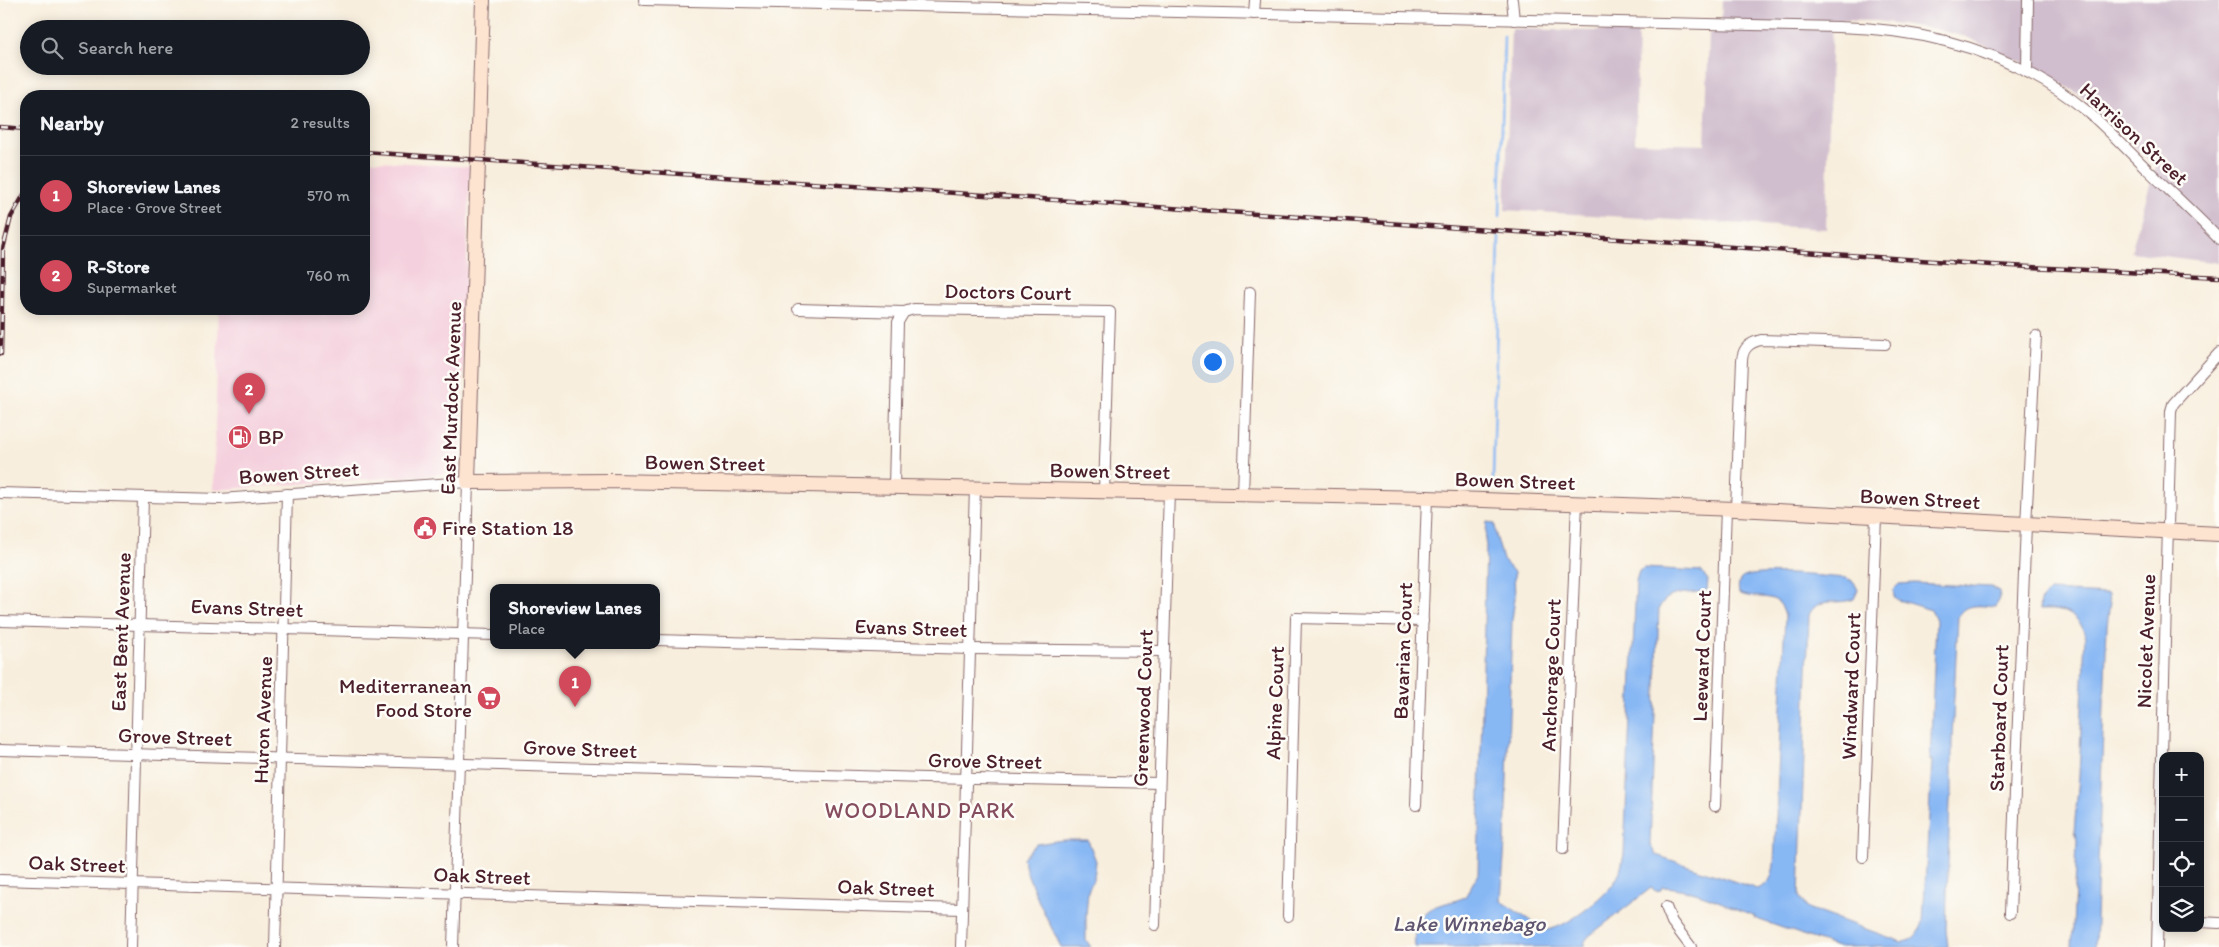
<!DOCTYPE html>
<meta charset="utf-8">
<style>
body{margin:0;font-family:Itim,sans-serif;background:#20242c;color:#f1f3f6}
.controls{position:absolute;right:15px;bottom:15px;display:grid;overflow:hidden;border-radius:10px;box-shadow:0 2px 12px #0003}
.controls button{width:45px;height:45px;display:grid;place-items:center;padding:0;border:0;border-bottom:1px solid #363941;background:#171b24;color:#f1f3f6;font:25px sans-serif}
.you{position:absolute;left:1212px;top:361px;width:18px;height:18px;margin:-12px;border:4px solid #fff;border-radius:50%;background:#1a73e8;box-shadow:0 0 0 8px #1a73e833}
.badge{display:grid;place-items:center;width:32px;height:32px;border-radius:50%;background:#d1495b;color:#fff;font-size:16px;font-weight:700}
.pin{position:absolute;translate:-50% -41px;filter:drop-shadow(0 1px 2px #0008)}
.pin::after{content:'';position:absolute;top:26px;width:18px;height:15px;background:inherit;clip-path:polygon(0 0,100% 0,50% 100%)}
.popup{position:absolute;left:490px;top:584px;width:170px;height:65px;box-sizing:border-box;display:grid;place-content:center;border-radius:10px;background:#171b24;filter:drop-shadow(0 1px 4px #0005);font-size:16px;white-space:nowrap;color:#9ea1a6}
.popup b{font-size:19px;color:#f1f3f6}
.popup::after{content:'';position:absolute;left:50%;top:100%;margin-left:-10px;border:10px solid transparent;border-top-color:#171b24}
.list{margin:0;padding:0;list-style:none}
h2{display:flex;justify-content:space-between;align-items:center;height:65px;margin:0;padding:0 20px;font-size:21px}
h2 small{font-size:16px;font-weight:400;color:#9ea1a6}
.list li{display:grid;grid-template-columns:32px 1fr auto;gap:15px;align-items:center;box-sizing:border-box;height:80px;padding:0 20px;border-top:1px solid #363941}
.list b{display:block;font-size:19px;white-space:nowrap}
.list p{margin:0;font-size:16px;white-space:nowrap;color:#9ea1a6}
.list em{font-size:16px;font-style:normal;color:#9ea1a6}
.icon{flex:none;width:28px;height:28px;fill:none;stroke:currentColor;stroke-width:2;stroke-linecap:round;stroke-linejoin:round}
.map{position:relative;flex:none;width:2219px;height:947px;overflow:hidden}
.search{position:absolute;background:#171b24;box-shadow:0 2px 12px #0003;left:20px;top:20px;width:350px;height:55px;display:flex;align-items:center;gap:12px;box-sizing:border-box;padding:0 18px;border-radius:28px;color:#9ea1a6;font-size:19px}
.panel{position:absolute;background:#171b24;box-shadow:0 2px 12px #0003;left:20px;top:90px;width:350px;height:225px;border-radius:20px}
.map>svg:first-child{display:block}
.built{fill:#f4cfdd}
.industrial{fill:#d0bdcd}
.water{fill:#88b8f4;stroke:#696c90}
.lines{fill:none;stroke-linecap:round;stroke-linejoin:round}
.stream{stroke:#88b8f4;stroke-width:2.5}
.street-casing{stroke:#876769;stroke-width:12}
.secondary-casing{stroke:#876769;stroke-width:16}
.street{stroke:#fff;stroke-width:10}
.secondary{stroke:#fde4d1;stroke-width:14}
.rail-casing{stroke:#4a1f2b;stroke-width:4.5}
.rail{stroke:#fdfcf7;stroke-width:2.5;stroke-dasharray:8;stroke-linecap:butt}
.labels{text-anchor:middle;stroke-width:5;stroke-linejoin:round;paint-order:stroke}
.street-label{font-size:21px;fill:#4a1f2b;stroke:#fdfcf7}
.poi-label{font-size:21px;fill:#4a1f2b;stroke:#fdfcf7;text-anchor:start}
.neighbourhood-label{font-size:22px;letter-spacing:1px;fill:#864d5f;stroke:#fdfcf7}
.water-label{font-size:22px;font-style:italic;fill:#605571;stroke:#fdfcf7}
</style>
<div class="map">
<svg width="2219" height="947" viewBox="0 0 2219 947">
<rect width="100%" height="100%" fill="#fdfcf7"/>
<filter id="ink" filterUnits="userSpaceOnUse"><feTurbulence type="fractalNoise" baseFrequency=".02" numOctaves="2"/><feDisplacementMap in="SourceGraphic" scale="10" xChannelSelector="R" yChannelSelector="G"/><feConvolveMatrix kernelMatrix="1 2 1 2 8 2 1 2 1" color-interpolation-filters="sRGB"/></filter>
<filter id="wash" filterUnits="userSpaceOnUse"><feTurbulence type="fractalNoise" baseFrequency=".0096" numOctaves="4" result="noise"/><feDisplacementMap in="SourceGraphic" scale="20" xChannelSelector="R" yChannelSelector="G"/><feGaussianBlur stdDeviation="1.12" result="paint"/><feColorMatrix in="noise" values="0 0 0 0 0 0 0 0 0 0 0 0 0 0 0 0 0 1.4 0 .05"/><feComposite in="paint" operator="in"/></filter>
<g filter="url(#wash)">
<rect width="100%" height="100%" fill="#f8eedd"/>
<path class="built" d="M364,160l106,7 -10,301 -3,5 -244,17 6,-181h145z"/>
<path class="industrial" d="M1722,0h497v263l-88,-11 24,-85 -47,-47 -30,-26 -36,-23 -76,-34 -32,-8 -56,-8 -46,-1 -6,209 -321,-19 6,-181 127,3 -3,111 70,2 4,-112h12z"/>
<g class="water">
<path d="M1487,522l8,1 1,12 7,25 11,12 1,26 -3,22 -7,222 -4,59 43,29c18,1 60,-32 70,-47 6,-8 8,-19 10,-29l12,-273 3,-10 5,-3 57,3 7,9 -1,10c-17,6 -38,-2 -48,18l-9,237 6,10 101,34c13,-5 15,-11 17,-25l11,-248c-5,-28 -32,-14 -46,-23 -1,-5 -1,-10 2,-14 11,-11 87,-2 105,-1l8,4 4,8 -4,9c-16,7 -36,-4 -45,16l-10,281 8,12 95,34c12,-1 18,-10 21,-20l9,-162 -2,1 6,-140 -5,-11 -33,-10 -4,-3 -1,-7 6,-6 15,-1 77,4 8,4 1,8 -5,8c-14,-1 -31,-5 -37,10l-6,121v55l-2,7 -4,130 2,17h-111l-83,-29 1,-2c-27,-10 -64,-29 -93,-29l-1,3 -5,1 -5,-3 -62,48 -4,5 -1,6h-169c-1,-5 0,-10 1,-16 6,-29 26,-24 49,-34l13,-23 8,-329 -1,-4z"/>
<path d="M2050,591l58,3 1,9h1l-3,23 -12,321h-23l4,-80 1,-27 -3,-9 5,-55 6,-141c-6,-23 -24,-26 -45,-25 -3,-9 4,-14 10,-19z"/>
<path d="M1063,840h25l8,21 -2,17 -6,13 -2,24v25l5,7h-30l-23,-47 -11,-27 -4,-15 13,-14z"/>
</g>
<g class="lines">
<g class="stream">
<path d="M1500,216l4,-180"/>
<path d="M1493,479l6,-242"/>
</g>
</g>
</g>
<g filter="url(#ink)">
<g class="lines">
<g class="street-casing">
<g id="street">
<path d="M644,0l1194,27c92,2 178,26 250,85 21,18 40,39 60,58 24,23 48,45 71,69"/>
<path d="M1512,0l2,20"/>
<path d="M1254,14l1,-14"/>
<path d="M2027,72l1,-72"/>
<path d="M798,309l106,3"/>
<path d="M894,487l4,-165 6,-10 10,-3 196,3 -6,179"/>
<path d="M0,493l220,6 248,-17 -15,465"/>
<path d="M1243,494l7,-202"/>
<path d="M1736,509l6,-149c1,-12 7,-17 19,-20l124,4"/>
<path d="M0,621l494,14"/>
<path d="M656,640l314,9 194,2"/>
<path d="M0,750l925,28 234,5"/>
<path d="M1416,805l11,-307"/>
<path d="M1715,806l11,-297"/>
<path d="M1563,849l14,-347"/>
<path d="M1863,857l13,-341"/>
<path d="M0,880l962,29"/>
<path d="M1666,907l6,15 19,25"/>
<path d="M2010,913l16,-388 10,-189"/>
<path d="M1288,916l8,-298 127,3"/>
<path d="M2200,922l19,1"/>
<path d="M1155,925l14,-433"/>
<path d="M131,947l12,-450"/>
<path d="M275,947l12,-453"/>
<path d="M961,947l14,-459"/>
<path d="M2157,947l14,-536 2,-7 46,-51"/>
</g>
</g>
<g class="secondary-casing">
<path id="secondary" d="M483,0l-15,482 144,-1 815,17 309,11 483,25"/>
</g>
<use href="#street" class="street"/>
<use href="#secondary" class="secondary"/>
<g class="rail-casing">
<g id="rail">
<path d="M0,127l26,2"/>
<path d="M364,152l1628,113 227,12"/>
<path d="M1,354l2,-105 8,-32 15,-26"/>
</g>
</g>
<use href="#rail" class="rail"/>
</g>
</g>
<defs>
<g id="fuel-disc" transform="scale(1.25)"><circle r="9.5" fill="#d1495b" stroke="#fdfcf7"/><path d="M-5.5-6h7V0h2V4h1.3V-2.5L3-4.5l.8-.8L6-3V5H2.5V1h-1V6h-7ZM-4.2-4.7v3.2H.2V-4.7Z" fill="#fff"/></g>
<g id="civic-disc" transform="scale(1.25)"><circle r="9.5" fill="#d1495b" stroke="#fdfcf7"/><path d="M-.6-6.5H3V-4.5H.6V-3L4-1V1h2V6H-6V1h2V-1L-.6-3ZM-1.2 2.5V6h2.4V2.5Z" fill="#fff"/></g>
<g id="supermarket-disc" transform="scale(1.25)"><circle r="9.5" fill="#d1495b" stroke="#fdfcf7"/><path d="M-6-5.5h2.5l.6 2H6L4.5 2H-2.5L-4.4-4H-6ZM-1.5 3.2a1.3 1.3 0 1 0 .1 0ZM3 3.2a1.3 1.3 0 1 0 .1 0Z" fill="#fff"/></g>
</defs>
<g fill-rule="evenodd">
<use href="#fuel-disc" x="240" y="437"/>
<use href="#civic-disc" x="425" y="528"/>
<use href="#supermarket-disc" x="489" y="698"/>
</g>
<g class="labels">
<g class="street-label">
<text transform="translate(2134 134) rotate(43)" y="7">Harrison Street</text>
<text transform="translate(1008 292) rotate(1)" y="7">Doctors Court</text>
<text transform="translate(451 398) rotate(-88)" y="7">East Murdock Avenue</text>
<text transform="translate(705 463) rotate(1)" y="7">Bowen Street</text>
<text transform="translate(1110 471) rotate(1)" y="7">Bowen Street</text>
<text transform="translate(299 473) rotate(-4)" y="7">Bowen Street</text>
<text transform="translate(1515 481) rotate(2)" y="7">Bowen Street</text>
<text transform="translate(1920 499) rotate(3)" y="7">Bowen Street</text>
<text transform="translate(247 608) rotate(2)" y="7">Evans Street</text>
<text transform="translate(911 628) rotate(2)" y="7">Evans Street</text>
<text transform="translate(121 632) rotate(-88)" y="7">East Bent Avenue</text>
<text transform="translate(2146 641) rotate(-88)" y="7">Nicolet Avenue</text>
<text transform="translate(1403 651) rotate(-88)" y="7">Bavarian Court</text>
<text transform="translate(1702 656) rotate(-88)" y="7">Leeward Court</text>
<text transform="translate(1551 675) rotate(-88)" y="7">Anchorage Court</text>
<text transform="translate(1851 686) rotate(-88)" y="7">Windward Court</text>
<text transform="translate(1275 703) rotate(-88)" y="7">Alpine Court</text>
<text transform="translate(1143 708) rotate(-88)" y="7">Greenwood Court</text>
<text transform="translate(1999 718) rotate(-88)" y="7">Starboard Court</text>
<text transform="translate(263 720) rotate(-88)" y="7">Huron Avenue</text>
<text transform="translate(175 737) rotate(2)" y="7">Grove Street</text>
<text transform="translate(580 749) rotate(2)" y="7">Grove Street</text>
<text transform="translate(985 761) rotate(1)" y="7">Grove Street</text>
<text transform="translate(77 864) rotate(2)" y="7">Oak Street</text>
<text transform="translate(482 876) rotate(2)" y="7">Oak Street</text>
<text transform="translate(886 888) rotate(2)" y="7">Oak Street</text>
</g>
<g class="poi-label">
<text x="258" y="444">BP</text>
<text x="442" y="535">Fire Station 18</text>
<text x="472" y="693" text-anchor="end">Mediterranean<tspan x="472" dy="24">Food Store</tspan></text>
</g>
<g class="neighbourhood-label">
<text x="920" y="818">WOODLAND PARK</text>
</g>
<g class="water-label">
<text x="1469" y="931">Lake Winnebago</text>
</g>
</g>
</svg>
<div class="controls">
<button>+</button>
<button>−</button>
<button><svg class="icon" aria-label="locate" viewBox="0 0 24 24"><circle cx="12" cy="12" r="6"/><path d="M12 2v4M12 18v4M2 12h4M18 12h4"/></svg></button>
<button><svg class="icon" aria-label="layers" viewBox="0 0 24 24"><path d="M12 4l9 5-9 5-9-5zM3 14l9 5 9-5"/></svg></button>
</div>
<div class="you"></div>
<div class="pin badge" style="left:575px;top:707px">1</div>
<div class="popup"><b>Shoreview Lanes</b>Place</div>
<div class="pin badge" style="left:249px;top:414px">2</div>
<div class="search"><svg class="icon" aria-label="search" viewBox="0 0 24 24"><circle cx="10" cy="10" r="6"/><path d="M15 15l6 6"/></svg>Search here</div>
<section class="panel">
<h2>Nearby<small>2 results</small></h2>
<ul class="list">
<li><span class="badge">1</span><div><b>Shoreview Lanes</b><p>Place · Grove Street</p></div><em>570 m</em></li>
<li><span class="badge">2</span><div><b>R-Store</b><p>Supermarket</p></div><em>760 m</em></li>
</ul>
</section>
</div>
